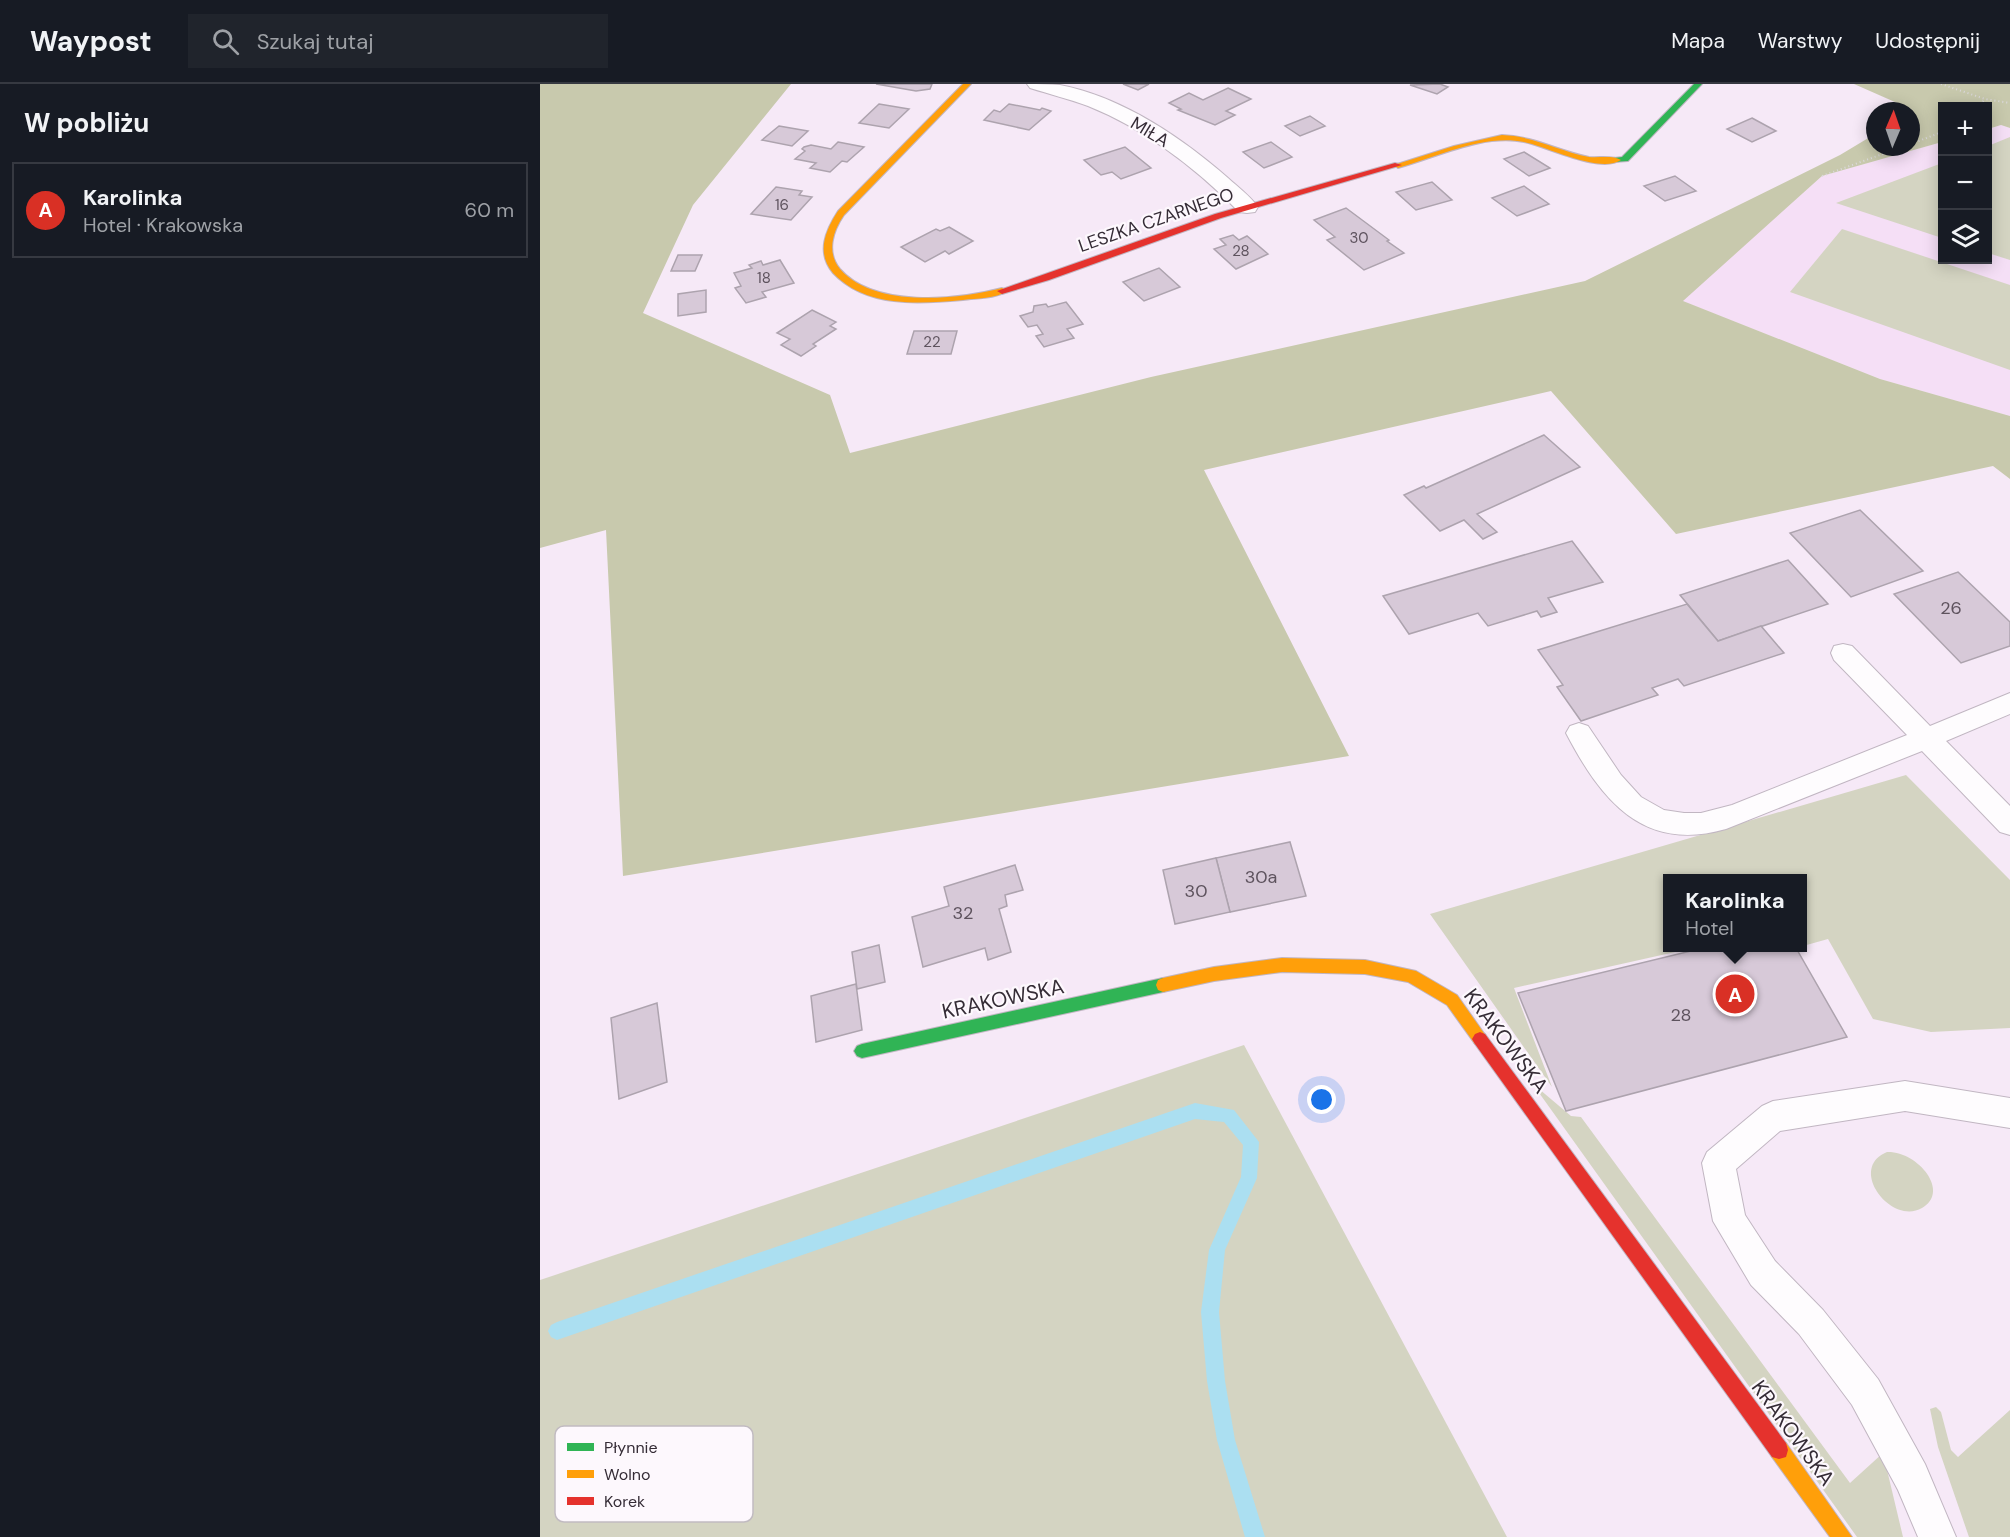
<!DOCTYPE html>
<html lang="pl">
<meta charset="utf-8">
<style>
body{margin:0;font-family:"DM Sans",sans-serif;background:#20242c;color:#f1f3f6}
.controls{position:absolute;right:18px;top:18px;display:grid;overflow:hidden;border-radius:0px;box-shadow:0 3px 15px #0003}
.controls button{width:54px;height:54px;display:grid;place-items:center;padding:0;border:0;border-bottom:2px solid #363941;background:#171b24;color:#f1f3f6;font:30px sans-serif}
.compass{position:absolute;left:1326px;top:18px;width:54px;height:54px;border-radius:50%;background:#171b24;box-shadow:0 3px 15px #0003;rotate:2deg}
.you{position:absolute;left:782px;top:1016px;width:21px;height:21px;margin:-15px;border:4px solid #fff;border-radius:50%;background:#1a73e8;box-shadow:0 0 0 9px #1a73e833}
.badge{display:grid;place-items:center;width:39px;height:39px;border-radius:50%;background:#d93025;color:#fff;font-size:20px;font-weight:700}
.pin{position:absolute;translate:-50% -50%;border:3px solid #fff;box-shadow:0 2px 6px #0006}
.popup{position:absolute;left:1123px;top:790px;width:144px;height:78px;box-sizing:border-box;display:grid;place-content:center;border-radius:0px;background:#171b24;filter:drop-shadow(0 2px 4px #0005);font-size:20px;white-space:nowrap;color:#9ea1a6}
.popup b{font-size:22px;color:#f1f3f6}
.popup::after{content:'';position:absolute;left:50%;top:100%;margin-left:-12px;border:12px solid transparent;border-top-color:#171b24}
.list{margin:0;padding:0;list-style:none}
h2{display:flex;justify-content:space-between;align-items:center;height:78px;margin:0;padding:0 24px;font-size:26px}
h2 small{font-size:20px;font-weight:400;color:#9ea1a6}
.list li{display:grid;grid-template-columns:39px 1fr auto;gap:18px;align-items:center;box-sizing:border-box;height:96px;margin:0 12px 12px;padding:0 12px;border:2px solid #363941;border-radius:0px}
.list b{display:block;font-size:22px;white-space:nowrap}
.list p{margin:0;font-size:20px;white-space:nowrap;color:#9ea1a6}
.list em{font-size:20px;font-style:normal;color:#9ea1a6}
.icon{flex:none;width:33px;height:33px;fill:none;stroke:currentColor;stroke-width:2;stroke-linecap:round;stroke-linejoin:round}
.map{position:relative;flex:none;width:1470px;height:1453px;overflow:hidden}
header{display:flex;align-items:center;gap:36px;box-sizing:border-box;height:84px;padding:0 30px;background:#171b24;border-bottom:2px solid #363941}
header strong{font-size:28px}
nav{display:flex;gap:33px;margin-inline-start:auto;font-size:21px}
.search{width:420px;height:54px;background:#20242c;display:flex;align-items:center;gap:15px;box-sizing:border-box;padding:0 21px;border-radius:0px;color:#9ea1a6;font-size:22px}
main{display:flex}
aside{flex:1;background:#171b24}
.map>svg:first-child{display:block}
.built{fill:#f5dff6}
.green{fill:#d4d4c2}
.forest{fill:#c8c9ad}
.lines{fill:none;stroke-linecap:round;stroke-linejoin:round}
.stream{fill:#abdff1;fill-rule:evenodd}
.building{fill:#d7c9d8;stroke:#ada3ae;stroke-width:1.5}
.lane-casing{stroke:#c1b6c2;stroke-width:2}
.street-casing{stroke:#c1b6c2;stroke-width:2}
.fast-casing{stroke:#c1b6c2;stroke-width:2}
.slow-casing{stroke:#c1b6c2;stroke-width:2}
.jam-casing{stroke:#c1b6c2;stroke-width:2}
.path{stroke:#dcd9dd;stroke-width:2;stroke-dasharray:1 3;stroke-linecap:butt}
.lane{fill:#fefcfe;fill-rule:evenodd}
.street{fill:#fefcfe;fill-rule:evenodd}
.fast{fill:#30b455;fill-rule:evenodd}
.slow{fill:#ff9f0a;fill-rule:evenodd}
.jam{fill:#e5322d;fill-rule:evenodd}
.labels{text-anchor:middle;stroke-width:4.5;stroke-linejoin:round;paint-order:stroke}
.far-number-label{font-size:15px;fill:#5e535e}
.far-street-label{font-size:18px;fill:#352c36;stroke:#fdf8fd}
.number-label{font-size:18px;fill:#5e535e}
.street-label{font-size:21px;fill:#352c36;stroke:#fdf8fd}
.key{fill:#fdf8fd;stroke:#c1bbc1;stroke-width:1.5}
.key-label{font-size:16px;fill:#352c36}
</style>
<header>
<strong>Waypost</strong>
<div class="search"><svg class="icon" aria-label="search" viewBox="0 0 24 24"><circle cx="10" cy="10" r="6"/><path d="M15 15l6 6"/></svg>Szukaj tutaj</div>
<nav><a>Mapa</a><a>Warstwy</a><a>Udostępnij</a></nav>
</header>
<main>
<aside>
<h2>W pobliżu<small></small></h2>
<ul class="list">
<li><span class="badge">A</span><div><b>Karolinka</b><p>Hotel · Krakowska</p></div><em>60 m</em></li>
</ul>
</aside>
<div class="map">
<svg width="1470" height="1453" viewBox="0 0 1470 1453">
<rect width="100%" height="100%" fill="#f6e9f7"/>
<path class="built" d="M1461,41l9,3v288l-130,-37 -198,-78 140,-125 120,-34v118h46v-131z"/>
<g class="green">
<path d="M1470,53v123l-22,-7v-107z"/>
<path d="M1402,79v75l-106,-35z"/>
<path d="M1302,145l168,56v85l-220,-78z"/>
<path d="M1366,691l104,105v148l-79,4 -58,-13 -45,-80 -25,7 -1,-68h-134v70h25l-179,40 38,99 -122,-173z"/>
<path d="M704,961l263,492h-967v-257z"/>
<path d="M992,999l39,33 10,1 269,366 33,-30 20,84h-46z"/>
<path d="M1347,1068c31,-1 64,40 35,56 -31,18 -75,-40 -35,-56z"/>
<path d="M1396,1323l5,5 10,38 7,7 52,-47v127h-41l-31,-90 -8,-38z"/>
</g>
<path class="forest" d="M0,0h251l-98,121 -50,108 187,82 20,58 301,-76 434,-96 255,-126 35,-21v13h36v-36h-5l-2,-5 -50,-22h156v44l-9,-3 -13,4v-23h-46v36l-120,34 -139,125 197,78 130,37v63l-17,-13 -317,68 -125,-143 -347,79 145,286 -726,120 -17,-346 -66,18z"/>
<g class="lines">
<path class="stream" d="M655,1019l39,7 25,32 -2,36 -32,72 -6,62 6,69 10,59 30,97h-20l-28,-97 -10,-59 -6,-69 8,-62 32,-73 2,-32 -19,-23 -29,-3 -638,221 -6,-3 -3,-6 3,-6 6,-3z"/>
</g>
<g class="building">
<path d="M336,0h56l-2,5 -14,2z"/>
<path d="M583,0h26l-11,6z"/>
<path d="M900,0l8,3 -11,7 -27,-9z"/>
<path d="M688,4l23,11 -25,12 9,4 -20,10 -37,-15 3,-1 -12,-6 20,-10 14,7z"/>
<path d="M339,20l30,5 -20,19 -30,-5z"/>
<path d="M469,20l31,6 2,-2 9,3 -22,19 -45,-10 10,-10 6,2z"/>
<path d="M770,32l15,10 -25,10 -15,-10z"/>
<path d="M1212,34l24,13 -24,11 -25,-13z"/>
<path d="M239,42l29,5 -16,15 -30,-6z"/>
<path d="M298,58l26,5 -17,15 -5,-1 -12,11 -20,-4 6,-5 -21,-4 10,-8 -3,-2 2,-2 7,-2 20,4z"/>
<path d="M731,58l21,15 -28,11 -21,-16z"/>
<path d="M585,63l26,21 -30,11 -9,-7 -11,3 -17,-15z"/>
<path d="M984,68l26,16 -21,8 -25,-17z"/>
<path d="M1135,92l21,15 -31,10 -21,-15z"/>
<path d="M892,98l20,18 -36,10 -20,-18z"/>
<path d="M984,102l25,18 -32,12 -25,-18z"/>
<path d="M236,103l26,4 -3,4 13,2 -21,23 -40,-6z"/>
<path d="M806,124l43,32 -2,1 17,12 -40,17 -37,-30 8,-3 -21,-17z"/>
<path d="M409,143l24,14 -24,13 -4,-3 -20,11 -24,-15 35,-18 4,2z"/>
<path d="M693,151l6,5 8,-4 21,18 -32,15 -22,-20 12,-4 -6,-6z"/>
<path d="M138,171h24l-7,16h-24z"/>
<path d="M240,176l14,23 -32,9 4,5 -20,6 -11,-15 6,-2 -7,-13 18,-5 -3,-3 12,-4 2,4z"/>
<path d="M619,184l21,19 -36,14 -21,-19z"/>
<path d="M166,206v22l-28,4v-22z"/>
<path d="M526,218l17,22 -16,5 7,9 -30,9 -8,-11 7,-2 -6,-9 -9,2 -8,-11 13,-4 1,-6 12,-2 2,3z"/>
<path d="M272,226l24,12 -6,4 6,3 -23,15 3,2 -15,10 -20,-11 9,-6 -13,-6z"/>
<path d="M374,247h43l-6,23h-44z"/>
<path d="M1004,351l36,32 -103,47 20,18 -14,7 -19,-19 -24,11 -36,-36 20,-9 2,2z"/>
<path d="M1320,426l63,61 -72,26 -61,-64z"/>
<path d="M1032,457l31,41 -55,16 9,14 -16,5 -4,-6 -49,15 -10,-13 -69,21 -26,-38z"/>
<path d="M1248,476l40,44 -110,37 -38,-46z"/>
<path d="M1418,488l52,50v24l-49,17 -67,-69z"/>
<path d="M1147,520l31,37 43,-15 23,27 -100,33 -6,-7 -26,9 6,7 -77,26 -24,-34 6,-2 -25,-35z"/>
<path d="M750,758l16,54 -76,16 -14,-54z"/>
<path d="M676,774l14,54 -55,12 -12,-54z"/>
<path d="M475,781l8,25 -18,5 2,11 -8,3 12,43 -23,8 -3,-12 -62,19 -11,-50 37,-11 -5,-19z"/>
<path d="M339,861l6,37 -28,7 -5,-37z"/>
<path d="M1163,864h93l51,89 -281,74 -48,-118z"/>
<path d="M316,900l6,46 -46,12 -5,-46z"/>
<path d="M117,919l10,79 -48,17 -8,-81z"/>
</g>
<g class="lines">
<g class="lane-casing">
<g id="lane">
<path d="M1303,560l9,2 78,80 80,-33v21l-64,27 64,65v29l-10,-3 -78,-81 -196,78c-83,24 -125,-29 -160,-96l4,-7 9,-3 9,3 33,49 20,22 23,13 20,3h17l31,-8 175,-70 -73,-75 -3,-7 3,-7z"/>
<path d="M1365,997l105,17v30l-105,-17 -125,20 -44,38 9,46 30,46 48,49 55,69 47,85 31,73h-38l-20,-47 -46,-85 -53,-71 -48,-49 -38,-64 -11,-58 5,-11 55,-46 11,-5z"/>
</g>
</g>
<g class="street-casing">
<path id="street" d="M487,0c11,0 23,0 33,1 62,12 121,52 168,93 10,9 22,18 30,29l-3,5 -8,1 -8,-1c-43,-44 -94,-83 -151,-106 -19,-7 -39,-12 -58,-18z"/>
</g>
<g class="fast-casing">
<g id="fast">
<path d="M1154,0h8l-74,77 -14,1v-4l8,-1z"/>
<path d="M623,894l5,2 2,5 -2,5 -5,2 -301,66 -5,-2 -3,-5 3,-5 5,-2z"/>
</g>
</g>
<g class="slow-casing">
<g id="slow">
<path d="M423,0h8l-127,131c-11,16 -18,37 -4,54 34,39 116,31 162,19l5,3c-11,8 -31,7 -44,9 -44,4 -97,8 -130,-27 -17,-20 -8,-42 5,-62z"/>
<path d="M962,51c31,1 57,16 87,22 10,1 24,-2 32,3 -21,14 -73,-13 -97,-18 -42,-8 -86,15 -126,26l-4,-3 60,-19z"/>
<path d="M742,874l83,2 51,11 41,24 31,44 -3,5 -5,2 -5,-2 -28,-39 -39,-23 -43,-8 -83,-2 -68,9 -51,11 -5,-2 -2,-5 2,-5 5,-2 51,-11z"/>
<path d="M1239,1357l7,2 66,94h-22l-58,-80 -2,-7 2,-7z"/>
</g>
</g>
<g class="jam-casing">
<g id="jam">
<path d="M855,79l7,2 -181,53 -172,62 -47,14 -5,-3 218,-77z"/>
<path d="M940,948l5,2 301,409 2,7 -2,7 -7,2 -7,-2 -297,-413 -3,-5 3,-5z"/>
</g>
</g>
<g class="path">
<path d="M1401,0l44,15 25,4"/>
<path d="M1436,22l9,-6"/>
<path d="M1371,60l31,-12"/>
<path d="M1282,92l80,-29"/>
</g>
<use href="#lane" class="lane"/>
<use href="#street" class="street"/>
<use href="#fast" class="fast"/>
<use href="#slow" class="slow"/>
<use href="#jam" class="jam"/>
</g>
<g class="labels">
<g class="far-number-label">
<text x="242" y="126">16</text>
<text x="819" y="159">30</text>
<text x="701" y="172">28</text>
<text x="224" y="199">18</text>
<text x="392" y="263">22</text>
</g>
<g class="far-street-label">
<text transform="translate(610 48) rotate(31)" y="6">MIŁA</text>
<text transform="translate(616 136) rotate(-19)" y="6">LESZKA CZARNEGO</text>
</g>
<g class="number-label">
<text x="1411" y="530">26</text>
<text x="721" y="799">30a</text>
<text x="656" y="813">30</text>
<text x="423" y="835">32</text>
<text x="1141" y="937">28</text>
</g>
<g class="street-label">
<text transform="translate(463 915) rotate(-12)" y="7">KRAKOWSKA</text>
<text transform="translate(966 957) rotate(53)" y="7">KRAKOWSKA</text>
<text transform="translate(1253 1349) rotate(54)" y="7">KRAKOWSKA</text>
</g>
</g>
<rect x="15" y="1342" width="198" height="96" rx="9" class="key"/>
<rect x="27" y="1359" width="27" height="8" fill="#30b455"/>
<rect x="27" y="1386" width="27" height="8" fill="#ff9f0a"/>
<rect x="27" y="1413" width="27" height="8" fill="#e5322d"/>
<g class="key-label">
<text x="64" y="1369">Płynnie</text>
<text x="64" y="1396">Wolno</text>
<text x="64" y="1423">Korek</text>
</g>
</svg>
<div class="controls">
<button>+</button>
<button>−</button>
<button><svg class="icon" aria-label="layers" viewBox="0 0 24 24"><path d="M12 4l9 5-9 5-9-5zM3 14l9 5 9-5"/></svg></button>
</div>
<svg class="compass" viewBox="-18 -18 36 36"><path d="M0-13l5 13h-10z" fill="#e53935"/><path d="M0 13l5-13h-10z" fill="#9ea1a6"/></svg>
<div class="you"></div>
<div class="pin badge" style="left:1195px;top:910px">A</div>
<div class="popup"><b>Karolinka</b>Hotel</div>
</div>
</main>
